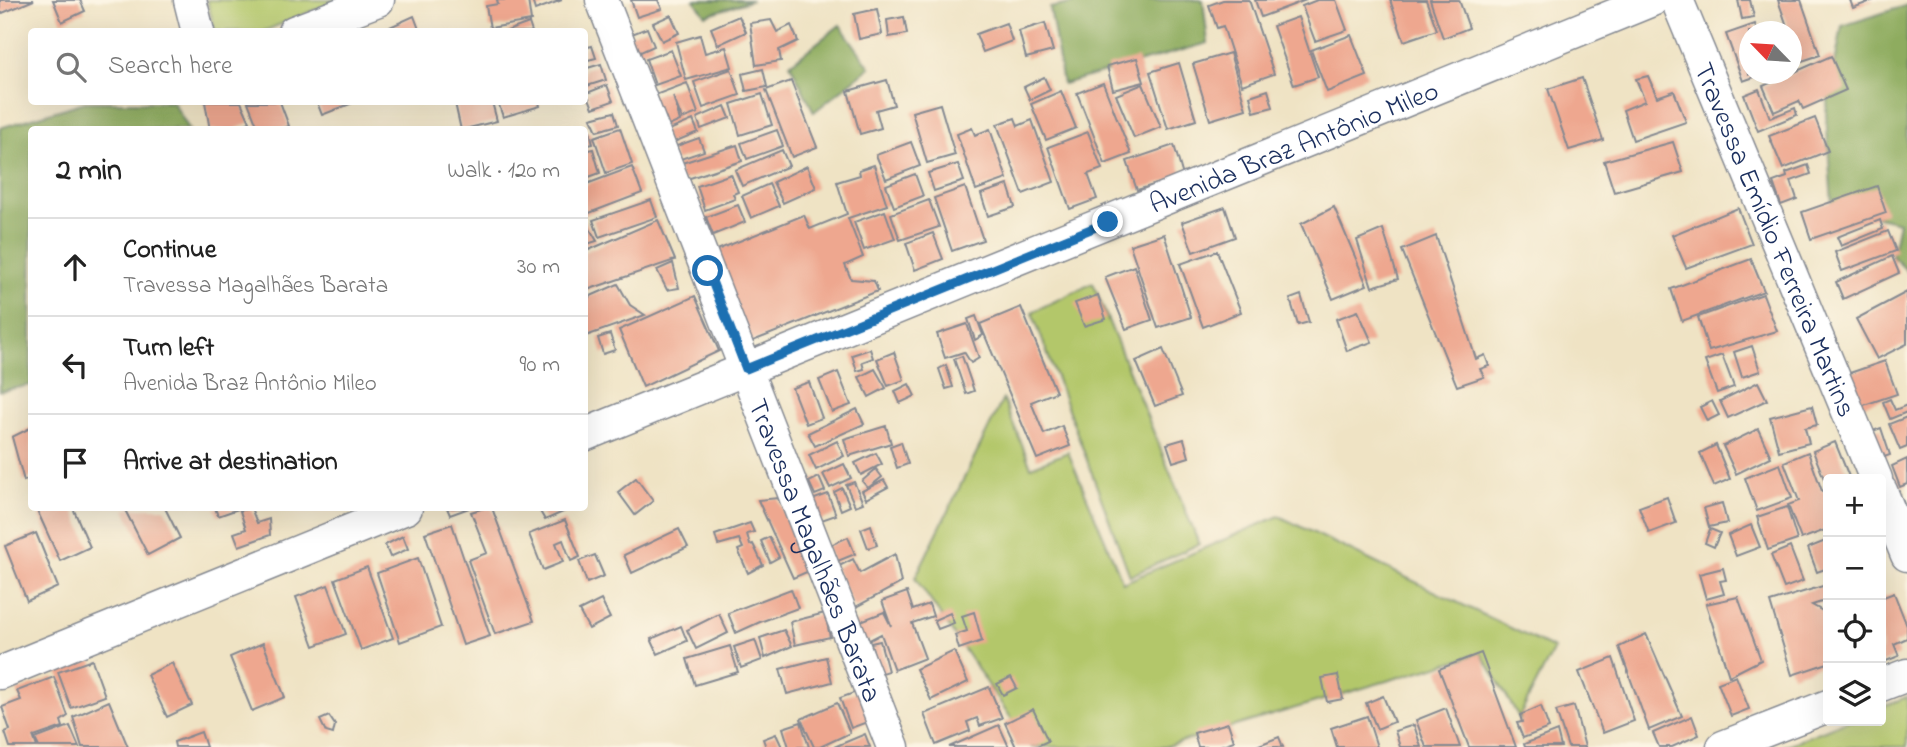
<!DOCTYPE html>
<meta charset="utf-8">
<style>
body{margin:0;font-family:"Indie Flower",sans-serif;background:#f6f6f6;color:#222}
.controls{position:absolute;right:21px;bottom:21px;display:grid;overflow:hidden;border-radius:7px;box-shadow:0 7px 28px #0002}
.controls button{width:63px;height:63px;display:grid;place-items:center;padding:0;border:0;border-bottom:2px solid #e0e0e0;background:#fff;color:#222;font:35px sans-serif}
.compass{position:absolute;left:1739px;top:21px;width:63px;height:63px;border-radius:50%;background:#fff;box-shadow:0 7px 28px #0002;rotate:295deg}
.stop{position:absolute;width:21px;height:21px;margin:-16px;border:5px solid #1f6fb2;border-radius:50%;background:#fff}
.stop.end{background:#1f6fb2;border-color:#fff;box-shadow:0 2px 7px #0008}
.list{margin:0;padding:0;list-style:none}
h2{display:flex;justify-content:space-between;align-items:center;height:91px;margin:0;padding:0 28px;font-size:30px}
h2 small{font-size:23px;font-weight:400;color:#767676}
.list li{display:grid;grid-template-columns:46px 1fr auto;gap:21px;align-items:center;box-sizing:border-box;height:98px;padding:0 28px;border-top:2px solid #e0e0e0}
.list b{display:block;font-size:26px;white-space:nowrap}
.list p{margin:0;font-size:23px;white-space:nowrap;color:#767676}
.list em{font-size:23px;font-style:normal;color:#767676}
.icon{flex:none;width:38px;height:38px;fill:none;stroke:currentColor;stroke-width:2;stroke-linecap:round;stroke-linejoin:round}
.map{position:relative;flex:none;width:1907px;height:747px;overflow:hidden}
.search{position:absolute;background:#fff;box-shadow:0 7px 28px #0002;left:28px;top:28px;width:560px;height:77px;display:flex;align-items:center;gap:18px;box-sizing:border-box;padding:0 24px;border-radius:7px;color:#767676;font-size:26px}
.panel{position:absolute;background:#fff;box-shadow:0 7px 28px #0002;left:28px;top:126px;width:560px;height:385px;border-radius:7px}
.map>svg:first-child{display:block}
.green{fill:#b3c76a;stroke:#677b64;stroke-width:2}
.forest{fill:#8eac5e;stroke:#546e5e;stroke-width:2}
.building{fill:#eea78f}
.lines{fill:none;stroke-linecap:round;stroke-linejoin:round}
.street-casing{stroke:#858991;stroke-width:35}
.street{stroke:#fff;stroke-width:32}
.route{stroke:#1f6fb2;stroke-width:9}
.labels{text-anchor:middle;stroke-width:5;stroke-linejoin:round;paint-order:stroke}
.street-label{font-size:28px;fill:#1b2f5e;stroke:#fcf5e5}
</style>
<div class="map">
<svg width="1907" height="747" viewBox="0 0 1907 747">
<rect width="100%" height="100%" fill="#fcf5e5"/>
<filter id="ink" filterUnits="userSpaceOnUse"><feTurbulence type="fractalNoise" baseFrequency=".0143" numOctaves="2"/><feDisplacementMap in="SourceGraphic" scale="14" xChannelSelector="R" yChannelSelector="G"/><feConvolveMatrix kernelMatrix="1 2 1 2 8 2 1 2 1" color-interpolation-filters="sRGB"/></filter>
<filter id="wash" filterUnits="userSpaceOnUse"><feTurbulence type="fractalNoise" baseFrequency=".00686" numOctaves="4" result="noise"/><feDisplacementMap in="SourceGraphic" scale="28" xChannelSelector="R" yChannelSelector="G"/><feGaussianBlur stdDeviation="1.57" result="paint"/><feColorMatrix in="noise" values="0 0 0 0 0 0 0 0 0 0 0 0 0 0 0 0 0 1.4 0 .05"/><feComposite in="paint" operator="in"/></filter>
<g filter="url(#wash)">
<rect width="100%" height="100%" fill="#efe3c4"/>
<g class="green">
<path d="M207,0h131l-76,32 -47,-1z"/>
<path d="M1093,283l106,261 -69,32 -98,-264z"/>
<path d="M1003,399l28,68 37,-15 55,131 156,-67 275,133 -34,66v4l-39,-66 -317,94h-133l-116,-169z"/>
<path d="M1907,697v50h-125l65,-26h34v-14z"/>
</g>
<g class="forest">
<path d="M694,0h58l-46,15z"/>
<path d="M1087,0h116l5,43 -145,41 -13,-76z"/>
<path d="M1907,5v266l-15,-15 7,-34 -67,-16 -6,-94 16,-86z"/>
<path d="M840,25l30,42 -56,45 -24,-48z"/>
<path d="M85,102h88l16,27 -157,1 -1,255 -31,6v-263z"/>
</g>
<g id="blocks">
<g class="building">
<path d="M0,0h34l-34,14z"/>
<path d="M53,0h27l5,11 -23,11z"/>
<path d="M497,0h31l3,21 -41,7 -4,-22 12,-2z"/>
<path d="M532,0h30l-27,10z"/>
<path d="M631,0h27l4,9 -25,8z"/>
<path d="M1223,0h26l25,74 -32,11 -19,-59 -6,2 -8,-23z"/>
<path d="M1255,0h51l-45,17z"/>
<path d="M1317,0h19l11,30 -32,11 -13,-35z"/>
<path d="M1390,0h36l11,30 -33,11z"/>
<path d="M1430,0h29l10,28 -26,10z"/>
<path d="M1738,0h12l4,17 -12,2z"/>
<path d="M1778,0h23l19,55 -21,7 -7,-22v-8h-3z"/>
<path d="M1850,0h24l-21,8z"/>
<path d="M877,9l5,25 -23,5 -5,-25z"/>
<path d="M671,15l8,18 -17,8 -9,-18z"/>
<path d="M414,16l6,16h-41z"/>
<path d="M739,16l7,16 -28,13 -7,-17z"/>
<path d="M904,17l3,17 -18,3 -2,-17z"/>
<path d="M1298,17l20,60 -24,8 -21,-59z"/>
<path d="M771,20l6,12 14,-7 7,16 -19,9 2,11 -25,4 -6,-42z"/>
<path d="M529,23l3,9h-25v-1z"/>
<path d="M1006,23l6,18 -29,11 -7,-18z"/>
<path d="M1045,23l8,28 -27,7 -7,-27z"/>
<path d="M1755,24l2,8h-8v42h14l-20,7 -17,-47z"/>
<path d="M647,28l7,18 -22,10 -8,-19z"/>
<path d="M700,35l5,18 21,-6 6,20 -46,13 -10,-38z"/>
<path d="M1351,35l16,41 -40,16 -16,-42z"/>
<path d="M592,46l4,12 -12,3v-13z"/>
<path d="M671,50l10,26 -26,9 -9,-26z"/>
<path d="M1230,53l16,56 -36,11 -17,-56z"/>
<path d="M1831,56l15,34 -43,19 -4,-8 -25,11 -11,-26z"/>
<path d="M1137,58l7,24 -31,8 -6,-24z"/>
<path d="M1179,63l17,57 -28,9 -18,-57z"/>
<path d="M601,64l5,16 -22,7v-18z"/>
<path d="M731,69l9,26 -37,13 -9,-26z"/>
<path d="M763,69l4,18 -21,4 -4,-17z"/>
<path d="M1648,76l9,21 17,-6 12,31 -53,18 -10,-30 22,-9 -9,-22z"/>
<path d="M1044,77l6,13 -20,10 -6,-13z"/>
<path d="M1582,78l21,62 -34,10 -21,-61z"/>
<path d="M887,80l7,25 -18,5 5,18 -21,6 -12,-43z"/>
<path d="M791,81l26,66 -25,10 -26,-67z"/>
<path d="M687,83l11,30 -16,6 -9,-23 7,25 -20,9 -13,-32z"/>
<path d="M1103,83l28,71 -26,10 -28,-71z"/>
<path d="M1143,84l18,43 -27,11 -18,-43z"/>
<path d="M607,85l6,16 -20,7 -6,-15z"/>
<path d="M1759,89l11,29 25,-10 2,7 -39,16 -14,-36z"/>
<path d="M1268,90l5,17 -19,5 -4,-16z"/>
<path d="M1061,91l15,37 -30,12 -15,-36z"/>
<path d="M762,94l10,31 -32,10 -9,-31z"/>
<path d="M205,102h36l9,20 -16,8h-24z"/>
<path d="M248,102h32l9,24 -9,4h-21z"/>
<path d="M317,102h38l-33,13z"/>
<path d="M461,102h31l5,19 -36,9 -6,-27z"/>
<path d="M498,102h41l1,4 -37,11z"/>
<path d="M940,104l15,51 -28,8 -15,-51z"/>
<path d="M725,106l5,12 -29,11 -4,-11z"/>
<path d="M614,112l4,13 -21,6 -6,-13z"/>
<path d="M1015,118l3,8 14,-6 22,62 -31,12 -26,-70z"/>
<path d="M1815,118l13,33 -45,18 -14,-33z"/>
<path d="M693,120l5,12 -31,13 -5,-12z"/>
<path d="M620,128l12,36 -26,9 -12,-36z"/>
<path d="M972,128l3,7 15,-6 17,50 -31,11 -19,-56z"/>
<path d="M777,130l6,16 -36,13 -6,-16z"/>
<path d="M590,131l3,13 -9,2v-13z"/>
<path d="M1088,132l14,37 -14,5 9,25 -27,10 -22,-62z"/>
<path d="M699,138l5,13 -29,10 -4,-13z"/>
<path d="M911,142l9,24 -34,13 -10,-24z"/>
<path d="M1673,142l10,30 -69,20 -10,-31z"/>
<path d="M737,145l5,16 -61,20 -5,-16z"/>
<path d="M1174,145l9,31 -46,14 -10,-29z"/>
<path d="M593,149l7,24 -14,5 -2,-27z"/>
<path d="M782,150l7,16 -47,20 -7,-16z"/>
<path d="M958,164l6,17 -30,10 -6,-18z"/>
<path d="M874,165l13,40 -39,13 15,39 -18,8 6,14 23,2 4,10 -135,54 -36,-91 97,-39 6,14 37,-15 -10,-32 23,-7 -1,-5z"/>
<path d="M1808,165l3,9 -20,7 6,18 -16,6 -8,-23 14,-5 -1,-4z"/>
<path d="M807,166l9,22 -33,15 -10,-21z"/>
<path d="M632,167l10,26 -58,22v-30z"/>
<path d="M731,174l7,18 -5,2 2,5 -30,11 -8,-24z"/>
<path d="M915,174l8,22 -29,11 -8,-22z"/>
<path d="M769,184l10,22 -28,12 -9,-22z"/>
<path d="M1008,185l7,22 -27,9 -7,-22z"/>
<path d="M1877,186l9,27 -75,26 -9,-27z"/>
<path d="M965,187l18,53 -31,11 -18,-53z"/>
<path d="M651,200l6,17 -58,20 -6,-17z"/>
<path d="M929,200l10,27 -39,13 -9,-26z"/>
<path d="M738,205l7,17 -32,13 -7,-18z"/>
<path d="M1225,207l10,30 -42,15 -11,-30z"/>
<path d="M1334,207l33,78 -34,14 -32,-75z"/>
<path d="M1738,208l14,36 -66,24 -14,-33z"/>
<path d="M885,211l10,28 -31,11 -10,-28z"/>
<path d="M584,219l13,22 -13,4z"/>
<path d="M658,220l17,40 -91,31v-39z"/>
<path d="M1880,220l3,9 -42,17 -4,-9z"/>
<path d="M1383,229l15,50 -26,8 -15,-47z"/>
<path d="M1888,231l8,20 -54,20 -7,-19z"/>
<path d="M933,233l10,26 -28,11 -9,-27z"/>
<path d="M1164,234l27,83 -33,11 -28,-83z"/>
<path d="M1436,236l40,123 9,-4 4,11 -9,3 4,8 -27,9 -55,-136z"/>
<path d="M1217,251l24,61 -38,15 -23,-63z"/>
<path d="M1892,256l7,17 -56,26 -7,-17z"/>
<path d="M1751,259l13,32 -82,30 -11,-32z"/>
<path d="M673,263l6,25 -12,2 -10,-20z"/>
<path d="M1134,266l18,54 -26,9 -21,-52z"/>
<path d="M618,284l12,21 15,10 -59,21 -2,-7v-30z"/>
<path d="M1907,292v52l-30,15 -21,-40z"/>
<path d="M1763,294l14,37 -68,20 -11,-34z"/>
<path d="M1098,295l8,24 -22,7 -9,-23z"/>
<path d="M1301,295l8,27 -11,3 -8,-26z"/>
<path d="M695,296l24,55 -76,36 -24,-57z"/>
<path d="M1021,307l35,85 -25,10 13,32 18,-8 8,20 -33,13 -57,-135z"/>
<path d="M1358,311l14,31 -25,9 -11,-32z"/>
<path d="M976,316l7,19 -8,5 -7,-21z"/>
<path d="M967,324l12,34 -8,5 -7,-11 -19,6 -8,-24z"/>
<path d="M610,334l5,16 -12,4 -5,-16z"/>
<path d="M1752,346l8,25 -18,6 -8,-25z"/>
<path d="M870,349l3,9 -11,4 2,7 -7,2 -5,-16z"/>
<path d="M1163,349l19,47 -27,10 -19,-45z"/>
<path d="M894,352l10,28 -16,6 -11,-27z"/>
<path d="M1722,355l12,32 -17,6 -12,-32z"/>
<path d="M962,356l12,35 -8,3 -12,-35z"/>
<path d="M1885,361l12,33 -42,14 -11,-33z"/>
<path d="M946,365l7,22 -7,2 -7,-20z"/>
<path d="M875,369l11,19 -17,9 -10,-20z"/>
<path d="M838,372l13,33 -19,7 -13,-32z"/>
<path d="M809,382l13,36 -16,6 -14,-36z"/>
<path d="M1758,382l9,18 -39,18 -8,-17z"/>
<path d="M909,384l6,12 -15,7 -5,-12z"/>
<path d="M1890,399l5,11 12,-5v7l-17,7 -7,-17z"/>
<path d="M1712,401l7,14 -12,6 -7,-14z"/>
<path d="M1812,406l5,19 -12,3 4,15 -30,8 -9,-34z"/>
<path d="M857,409l7,15 -49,22 -7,-13z"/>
<path d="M1907,417v30l-7,3 -11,-26z"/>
<path d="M886,426l5,17 -42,13 -5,-17z"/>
<path d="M32,427v50l-8,4 -12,-44z"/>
<path d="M1881,428l9,27 -14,5 -9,-27z"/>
<path d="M1758,429l13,28 -35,17 -13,-28z"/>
<path d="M1184,439l5,18 -16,5 -6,-18z"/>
<path d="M837,441l7,15 -28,14 -7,-15z"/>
<path d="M901,442l7,22 -11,4 -7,-22z"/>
<path d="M1835,442l15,37h-22v50l-27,10 -13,-34 11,-4 -15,-39 24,-10 14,39 6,-2 -15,-38z"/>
<path d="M1716,445l14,34 -16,7 -14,-33z"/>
<path d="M876,453l6,11 -21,11 -6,-12z"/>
<path d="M1907,459v25l-7,3 -8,-21z"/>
<path d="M844,464l7,14 -21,10 -7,-14z"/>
<path d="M1780,464l12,34 -35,13 -12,-33z"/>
<path d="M876,469l6,8 -14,11 -6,-7z"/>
<path d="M819,477l6,14 -10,4 -6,-13z"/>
<path d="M636,478l17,23 -18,14 -17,-23z"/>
<path d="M884,480l4,7 -22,12 -4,-8z"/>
<path d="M854,482l9,21 -8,3 -9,-21z"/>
<path d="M842,488l8,18 -9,4 -7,-18z"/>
<path d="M828,494l8,21 -20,7 -7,-21z"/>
<path d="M1667,497l9,26 -27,10 -10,-26z"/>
<path d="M778,498l31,73 -16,7 -35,-78z"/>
<path d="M1722,503l5,20 -18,4 -5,-19z"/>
<path d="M1787,507l10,33 -29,10 -11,-33z"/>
<path d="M36,508h37l17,39 -30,14z"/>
<path d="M131,508h34l15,30 -32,17 -23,-45z"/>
<path d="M215,508h26l-23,8z"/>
<path d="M249,508h2l6,15 12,-4 1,16 -31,11 -5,-13 12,-4 -6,-18z"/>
<path d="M447,508h22l-19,7z"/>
<path d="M484,508h8l42,113 -39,13 -27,-74 19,-7 -16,-41z"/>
<path d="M538,508h34l-27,12z"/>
<path d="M565,520l15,37 -9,4 -8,-21 -7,3 7,19 -20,8 -14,-36z"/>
<path d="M750,523l4,9 -7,2 3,11 3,-1 10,21 -15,8 -10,-23 5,-2 -4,-9 -21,6 -3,-10z"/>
<path d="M452,524l38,112 -27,9 -38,-112z"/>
<path d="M871,525l6,20 -9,3 -7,-19z"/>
<path d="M1751,525l9,22 -24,9 -8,-21z"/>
<path d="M679,529l9,18 -56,26 -8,-18z"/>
<path d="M1710,529l10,4 -6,14 -9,-4z"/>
<path d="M36,533l22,54 -31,14 -22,-55z"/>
<path d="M403,536l5,13 -18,8 -5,-12z"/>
<path d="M769,537l10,20 -9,5 -9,-21z"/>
<path d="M848,537l7,17 -22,9 -7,-16z"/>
<path d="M1828,540v28l-11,4 -9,-24z"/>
<path d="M1790,547l13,34 -19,7 -13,-33z"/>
<path d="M895,554l6,29 -47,25 -19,-40 18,-9 7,14z"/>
<path d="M595,555l9,21 -17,7 -8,-22z"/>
<path d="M418,558l23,69 -41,15 -23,-69z"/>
<path d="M367,567l26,71 -32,12 -26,-71z"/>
<path d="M1723,568l3,12 -6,1 4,13 -18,5 -7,-25z"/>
<path d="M328,585l18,49 -32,12 -18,-49z"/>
<path d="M1826,585l2,15 -16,5 16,9v49l-36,12 -22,-73z"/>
<path d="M791,589l7,19 -38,14 -24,11 -8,-20z"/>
<path d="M907,592l6,18 16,-6 4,12 -21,7 13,35 -31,12 -13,-36 -19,10 -9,-20 31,-12 7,14 -9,-25z"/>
<path d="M1894,593l13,33v12l-13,6 5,12 -18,7v-65z"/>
<path d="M1738,597l23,63 -32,16 -23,-72z"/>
<path d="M601,600l9,18 -21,11 -10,-18z"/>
<path d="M974,612l8,29 -23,8 -4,-14 12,-4 -5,-15z"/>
<path d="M825,613l5,24 -35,8 -5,-23z"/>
<path d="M950,613l4,10 -16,6 -4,-9z"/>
<path d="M719,614l9,19 -32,16 -9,-19z"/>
<path d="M681,626l6,15 -29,13 -7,-15z"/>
<path d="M784,630l8,16 -27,12 -5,-20z"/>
<path d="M1646,634l36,82 -33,14 -30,-83z"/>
<path d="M755,640l7,20 -21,8 -7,-21z"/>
<path d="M880,641l8,30 -9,3 -8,-31z"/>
<path d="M263,643l22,54 -33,14 -22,-54z"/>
<path d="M730,646l8,26 -43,13 -8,-26z"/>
<path d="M954,651l14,31 -37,18 -15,-31z"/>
<path d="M1481,653l35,94h-47l-30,-78z"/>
<path d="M826,657l6,25 -45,12 -7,-25z"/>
<path d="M1613,658l21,63 -31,12 -24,-61z"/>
<path d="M92,660l13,36 -34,12 -13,-36z"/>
<path d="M172,663l20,42 -25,12 -20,-42z"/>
<path d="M1338,675l5,24 -16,3 -5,-24z"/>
<path d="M1736,676l13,33 -18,7 -13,-33z"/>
<path d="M54,677l14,39 -7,5 2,6 -29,10 -1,-1 4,11h-27l-5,-15 5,-2 -8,-23 19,-7 -4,-9z"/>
<path d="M1011,677l6,11 -14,7 -6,-11z"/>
<path d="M989,687l13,31 -22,8 -3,-8 -10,4 3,9 -34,14 -12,-31z"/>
<path d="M859,691l11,30 -19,7 -11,-30z"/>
<path d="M1383,696l11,26 -17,7 -11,-26z"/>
<path d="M109,701l19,46h-46l-9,-30z"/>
<path d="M837,703l13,30 -30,14h-6l-13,-28z"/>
<path d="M1541,706l8,22 -26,10 -6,-15 5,-1 -2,-7z"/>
<path d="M1574,706l11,41h-17l-12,-36z"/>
<path d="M1446,708l14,39h-34l-10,-27z"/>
<path d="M1033,709l15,32 -13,6h-19l-11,-24z"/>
<path d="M329,716l6,9 -2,9 -7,-2 -6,-12z"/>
<path d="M1367,716l10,31h-40l-6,-19z"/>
<path d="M1692,716l7,19 -27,12h-13l-6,-14z"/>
<path d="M801,722l8,25h-20l-6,-19z"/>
<path d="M1228,723l6,18 -17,6h-19l-4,-14z"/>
<path d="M999,725l10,22h-60z"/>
<path d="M1414,725l7,22h-21l-5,-16z"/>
<path d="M70,726l9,21h-40l-4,-8z"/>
<path d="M1557,731l4,16h-36l-1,-3z"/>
<path d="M201,732l5,15h-31l-1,-5z"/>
<path d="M776,734l6,13h-16l-3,-8z"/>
<path d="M865,734l5,13h-36z"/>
<path d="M1279,737l4,10h-29z"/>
</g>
</g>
</g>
<g filter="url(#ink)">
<use href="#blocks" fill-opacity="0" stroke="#858991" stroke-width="2"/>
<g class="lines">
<g class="street-casing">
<g id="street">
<path d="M190,0l8,32"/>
<path id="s1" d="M602,0l291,747"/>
<path id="s2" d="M1677,0l199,479"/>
<path d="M294,32l84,-32"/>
<path id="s3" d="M584,435l1068,-435"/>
<path d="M1881,491l26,64"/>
<path d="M0,673l406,-165"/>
<path d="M1881,685l26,-10"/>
<path d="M1723,747l105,-41"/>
</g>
</g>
<use href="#street" class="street"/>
</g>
</g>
<g class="lines" filter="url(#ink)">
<path class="route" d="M708,271l38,98 362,-147"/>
</g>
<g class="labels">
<g class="street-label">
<text dy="10" stroke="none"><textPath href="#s3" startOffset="766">Avenida Braz Antônio Mileo</textPath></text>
<text dy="10" stroke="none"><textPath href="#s2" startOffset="259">Travessa Emídio Ferreira Martins</textPath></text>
<text dy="10" stroke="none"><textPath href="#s1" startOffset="590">Travessa Magalhães Barata</textPath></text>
</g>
</g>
</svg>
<div class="controls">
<button>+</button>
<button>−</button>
<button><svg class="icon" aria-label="locate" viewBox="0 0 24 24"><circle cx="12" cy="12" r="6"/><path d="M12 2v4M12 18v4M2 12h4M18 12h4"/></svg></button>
<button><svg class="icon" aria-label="layers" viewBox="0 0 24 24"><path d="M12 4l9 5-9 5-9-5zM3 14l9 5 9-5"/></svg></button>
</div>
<svg class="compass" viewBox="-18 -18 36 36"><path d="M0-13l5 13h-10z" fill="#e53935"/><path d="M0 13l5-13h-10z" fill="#767676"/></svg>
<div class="stop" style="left:708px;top:271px"></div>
<div class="stop end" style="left:1108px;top:222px"></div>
<div class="search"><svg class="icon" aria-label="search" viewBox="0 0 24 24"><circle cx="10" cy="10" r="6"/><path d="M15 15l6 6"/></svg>Search here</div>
<section class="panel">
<h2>2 min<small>Walk · 120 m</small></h2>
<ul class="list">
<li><svg class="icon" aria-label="ahead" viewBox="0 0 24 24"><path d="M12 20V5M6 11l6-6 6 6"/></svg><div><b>Continue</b><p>Travessa Magalhães Barata</p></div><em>30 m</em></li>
<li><svg class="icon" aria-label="left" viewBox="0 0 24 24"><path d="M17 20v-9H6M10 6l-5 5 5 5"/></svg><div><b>Turn left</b><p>Avenida Braz Antônio Mileo</p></div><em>90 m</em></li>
<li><svg class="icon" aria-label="arrive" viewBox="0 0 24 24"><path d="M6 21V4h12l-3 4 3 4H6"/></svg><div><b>Arrive at destination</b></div></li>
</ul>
</section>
</div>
